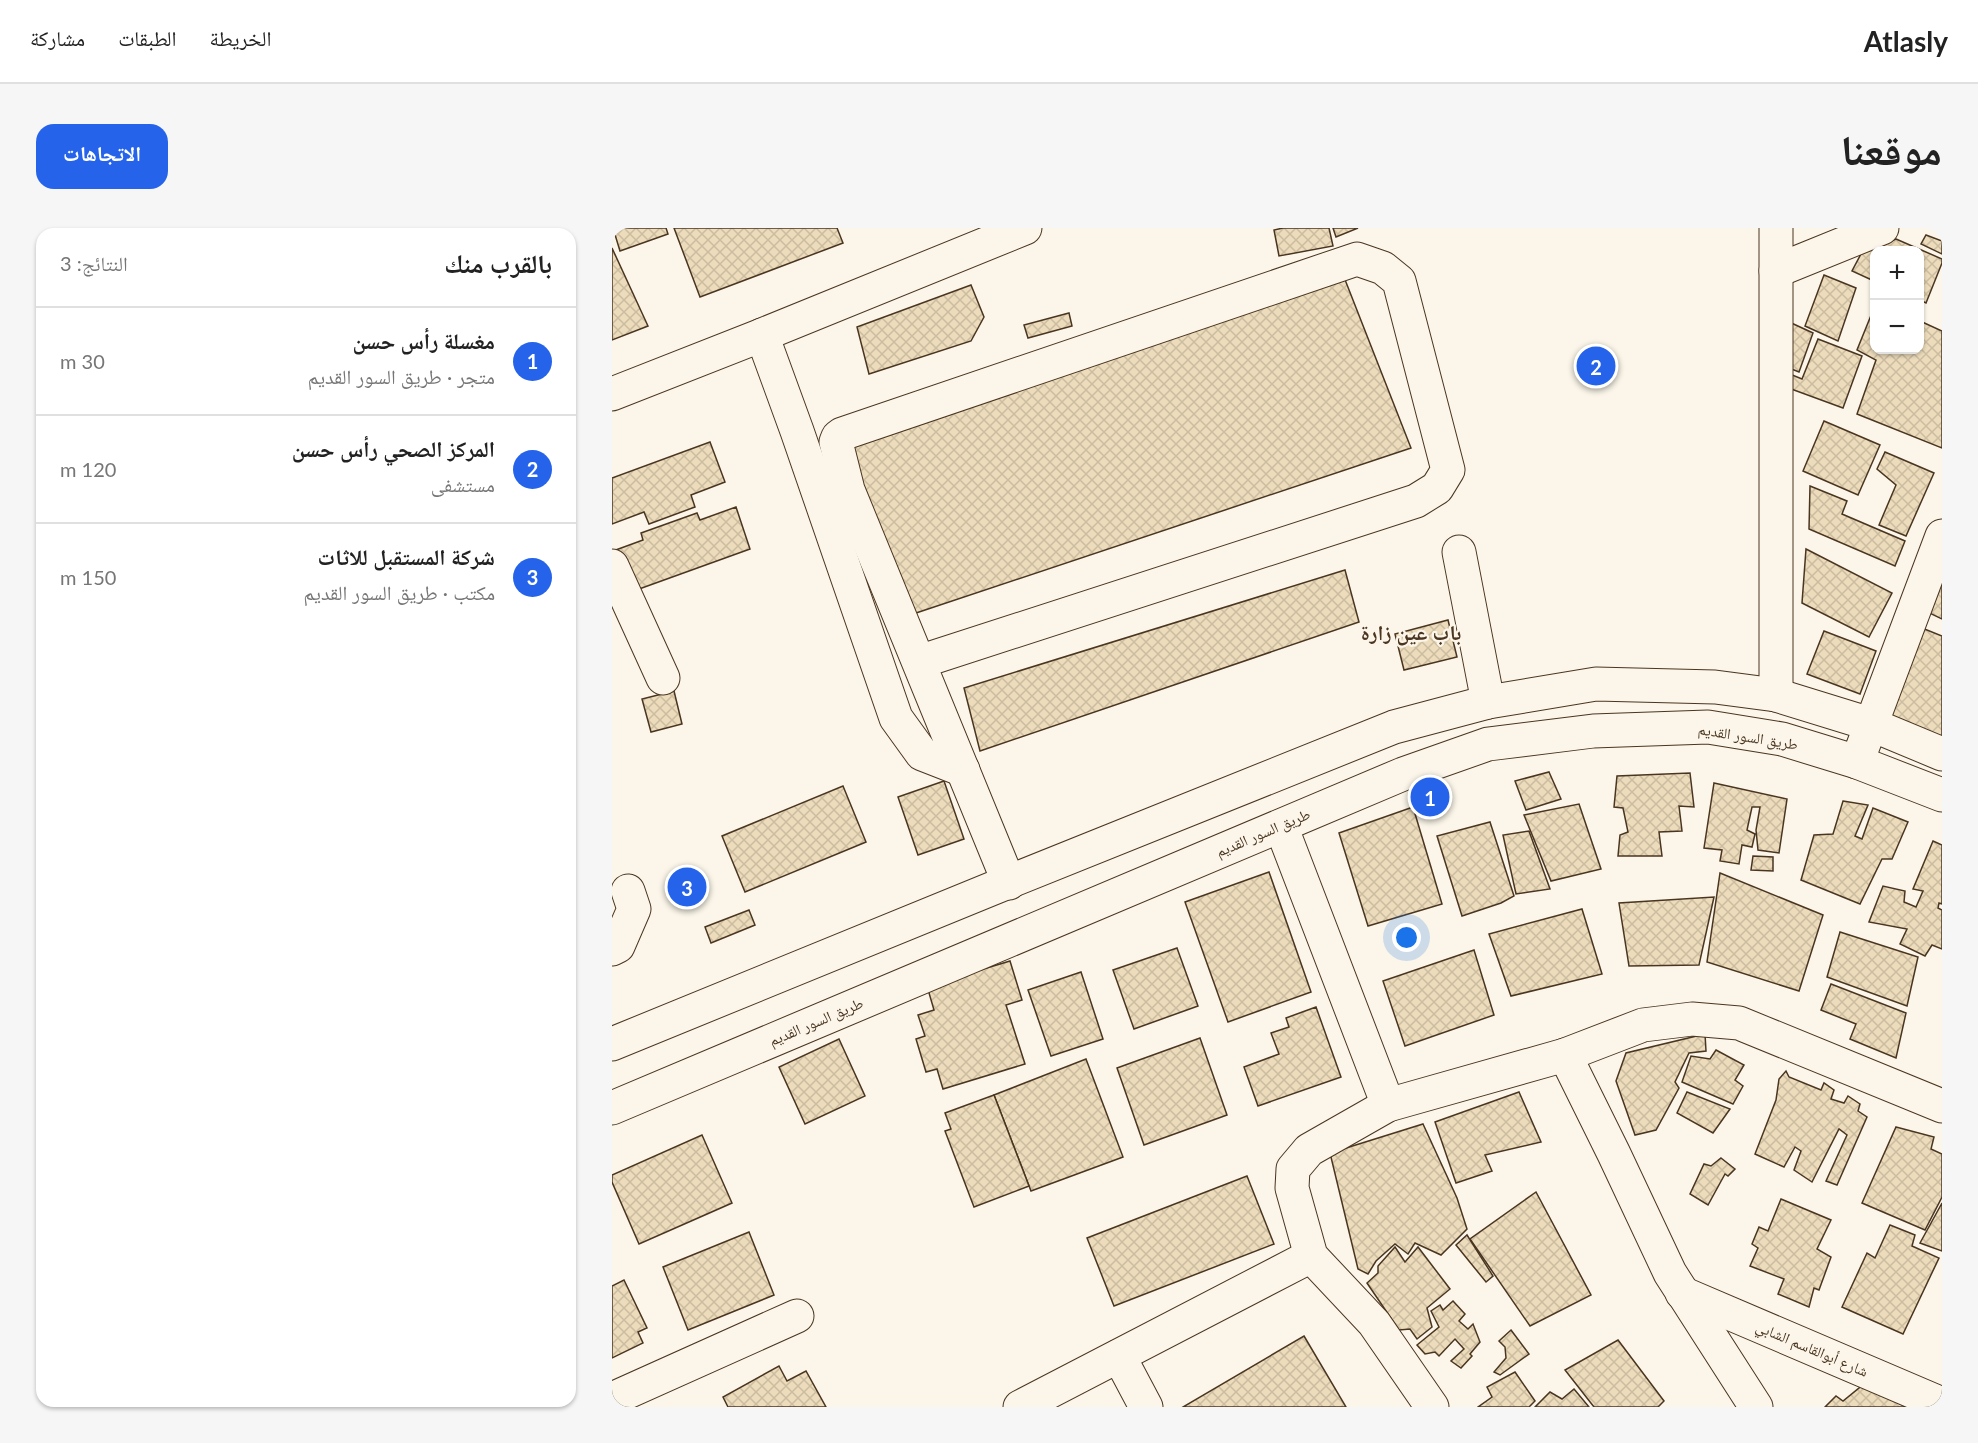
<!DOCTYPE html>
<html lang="ar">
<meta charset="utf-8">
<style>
body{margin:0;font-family:Lato,"Noto Naskh Arabic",sans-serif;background:#f6f6f6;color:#222;direction:rtl}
.controls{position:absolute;right:18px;top:18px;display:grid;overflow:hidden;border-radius:12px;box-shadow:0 2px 4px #0004}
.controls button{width:54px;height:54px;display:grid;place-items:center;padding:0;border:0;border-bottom:2px solid #e0e0e0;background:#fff;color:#222;font:30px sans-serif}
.you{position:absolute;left:795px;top:710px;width:21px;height:21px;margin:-15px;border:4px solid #fff;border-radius:50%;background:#1a73e8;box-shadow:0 0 0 9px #1a73e833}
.badge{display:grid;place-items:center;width:39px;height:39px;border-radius:50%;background:#2563eb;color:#fff;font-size:20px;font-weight:700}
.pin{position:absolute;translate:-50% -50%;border:3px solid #fff;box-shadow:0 2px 6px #0006}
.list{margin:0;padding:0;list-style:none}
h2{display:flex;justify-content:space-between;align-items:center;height:78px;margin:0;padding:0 24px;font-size:26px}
h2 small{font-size:20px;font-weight:400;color:#767676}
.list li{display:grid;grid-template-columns:39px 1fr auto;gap:18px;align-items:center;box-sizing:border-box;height:108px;padding:0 24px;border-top:2px solid #e0e0e0}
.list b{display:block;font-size:22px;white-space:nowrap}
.list p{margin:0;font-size:20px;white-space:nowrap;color:#767676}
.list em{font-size:20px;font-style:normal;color:#767676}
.map{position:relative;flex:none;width:1330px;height:1179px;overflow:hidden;direction:ltr;border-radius:18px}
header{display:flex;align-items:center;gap:36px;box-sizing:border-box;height:84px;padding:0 30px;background:#fff;border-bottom:2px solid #e0e0e0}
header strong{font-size:28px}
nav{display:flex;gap:33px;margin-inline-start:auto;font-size:21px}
.intro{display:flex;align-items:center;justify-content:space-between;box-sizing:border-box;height:144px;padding:0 36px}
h1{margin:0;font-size:42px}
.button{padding:15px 27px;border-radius:18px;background:#2563eb;color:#fff;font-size:21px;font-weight:700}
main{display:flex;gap:36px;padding:0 36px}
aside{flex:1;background:#fff;border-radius:18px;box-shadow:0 2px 4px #0004}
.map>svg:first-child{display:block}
.building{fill:url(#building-cross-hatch);stroke:#4a3520;stroke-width:1.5}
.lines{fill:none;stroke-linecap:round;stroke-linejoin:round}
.minor-casing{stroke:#4a3520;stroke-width:35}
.major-casing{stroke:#4a3520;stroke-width:35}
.minor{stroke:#fbf6e9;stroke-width:33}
.major{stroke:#fbf6e9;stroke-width:33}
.labels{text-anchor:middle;stroke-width:4.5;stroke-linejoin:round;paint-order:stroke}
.street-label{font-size:15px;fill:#4a3520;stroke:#fbf6e9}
.district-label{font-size:21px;font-weight:bold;fill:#4a3520;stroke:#fbf6e9}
</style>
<header>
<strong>Atlasly</strong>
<nav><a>الخريطة</a><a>الطبقات</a><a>مشاركة</a></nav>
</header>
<div class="intro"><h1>موقعنا</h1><a class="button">الاتجاهات</a></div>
<main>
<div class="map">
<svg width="1330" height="1179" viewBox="0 0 1330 1179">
<defs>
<pattern id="building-cross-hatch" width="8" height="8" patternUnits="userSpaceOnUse" patternTransform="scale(1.5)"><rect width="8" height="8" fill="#ecdcbc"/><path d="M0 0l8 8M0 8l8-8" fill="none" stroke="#ccbda1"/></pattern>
</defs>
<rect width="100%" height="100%" fill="#fbf6e9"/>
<g class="building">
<path d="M1,0h53l2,6 -48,17z"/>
<path d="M62,0h163l6,15 -143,54z"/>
<path d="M671,0h46l4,18 -54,10 -5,-26z"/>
<path d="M721,0h25l-22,9z"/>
<path d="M1314,7l16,6v13l-21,-10z"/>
<path d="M1284,11l46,20v4l-16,40 -6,-3v-50h-46v31l-22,-10 10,-19z"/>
<path d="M0,20l36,78 -36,14z"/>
<path d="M730,44l69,176 -504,168 -67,-174z"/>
<path d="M1212,47l32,13 -18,53 -33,-15z"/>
<path d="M359,57l13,32 -13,24 -102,33 -12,-47z"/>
<path d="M1262,80v42h46v-29l22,10v117l-85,-34 19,-54 -19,-10z"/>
<path d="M457,85l3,13 -44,12 -4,-13z"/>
<path d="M1175,93l26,12 -14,39 -20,-8z"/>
<path d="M1206,111l44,17 -19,52 -60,-22 2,-14 17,7z"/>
<path d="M1212,193l56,24 -22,50 -55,-24z"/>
<path d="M98,214l15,40 -34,13 4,12 -46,17 -5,-12 -32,12v-46z"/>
<path d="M1273,224l49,21 -28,63 -27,-11 17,-40 -19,-16z"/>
<path d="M1198,258l37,15 -5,13 63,27 -10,25 -86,-37z"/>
<path d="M124,279l14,42 -122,44 -15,-42 30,-11 -2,-7 56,-20 3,7z"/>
<path d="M1194,321l86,44 -23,44 -67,-34z"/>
<path d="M1330,341v50l-21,-10z"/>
<path d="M733,342l14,52 -379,129 -16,-63z"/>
<path d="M836,392l9,37 -53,13 -9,-36z"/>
<path d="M1310,400l20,8v104l-56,-24z"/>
<path d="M1212,403l52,20 -16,43 -53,-20z"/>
<path d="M62,463l8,33 -31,8 -9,-33z"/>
<path d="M937,544l12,27 -35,11 -11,-29z"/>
<path d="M1078,545l4,34 -15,-1 3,25 -23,1 3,24h-44l2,-21 8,-3 -5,-24 -9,-1 3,-31z"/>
<path d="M332,553l20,58 -46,16 -20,-58z"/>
<path d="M1102,555l73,16 -8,54 -21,-3 -2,-20 4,-23h-8l-5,23 8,4 -3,13 -10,-2 -3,19 -19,-3 2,-11 -18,-2z"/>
<path d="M231,558l23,56 -121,50 -23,-56z"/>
<path d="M1231,573l25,4 -13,31 7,3 11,-31 35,14 -16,37h-10l-22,45 -59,-24 13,-45 19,-1z"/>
<path d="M967,576l22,65 -50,12 -27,-66z"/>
<path d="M801,579l29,97 -74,22 -29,-93z"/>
<path d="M878,594l24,74 -13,7 -39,13 -25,-80z"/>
<path d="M917,603l21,58 -34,5 -13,-59z"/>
<path d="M1321,613l9,4v59l-3,-1 -1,5 4,2v39l-10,-4 -7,11 -25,-12 7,-15 -38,-7 14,-36 22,5 -1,11 12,5 7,-16 -10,-2z"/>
<path d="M1141,628l20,1v14l-22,-1z"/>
<path d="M657,644l42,120 -83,30 -43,-120z"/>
<path d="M1108,645l103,42 -24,76 -92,-29z"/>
<path d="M1102,669l-15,68 -70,1 -10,-63z"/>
<path d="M970,681l20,65 -91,22 -22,-62z"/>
<path d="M137,682l6,15 -44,18 -6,-16z"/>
<path d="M1228,704l78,25 -11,49 -80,-29z"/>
<path d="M565,720l21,58 -64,23 -21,-59z"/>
<path d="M862,722l20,65 -89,31 -22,-65z"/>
<path d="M398,733l12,39 -16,5 19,59 -82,25 -6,-20 -11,3 -10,-33 9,-3 -7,-21 16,-5 -7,-24z"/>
<path d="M469,744l22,67 -52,17 -23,-66z"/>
<path d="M1219,756l75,29 -10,45 -46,-19 6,-15 -35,-14z"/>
<path d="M704,779l25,70 -83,29 -14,-39 35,-13 -8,-21 18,-6 -3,-9z"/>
<path d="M1093,806l1,17 -17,2 -14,29 4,6 -23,42 -21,5 -19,-54 10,-28z"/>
<path d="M588,810l27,77 -83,30 -27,-77z"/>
<path d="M227,811l26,57 -60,28 -26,-57z"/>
<path d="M1104,822l28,15 -9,15 8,6 -10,18 -51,-22 9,-26 19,3z"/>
<path d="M474,831l37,98 -92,34 -37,-96z"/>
<path d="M1174,843l3,6 32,13 3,-7 10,7 -3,9 13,4 4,-7 12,8 -2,7 9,6 -30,68 -11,-4 21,-46 -8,-6 -27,53 -18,-12 7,-19 -6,-4 -11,20 -29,-13 21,-54 3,-21z"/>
<path d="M907,864l22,50 -56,13 7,16 -36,12 -21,-61z"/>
<path d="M1075,864l43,17 -17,24 -36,-20z"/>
<path d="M382,867l35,91 -55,21 -29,-76 6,-2 -6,-16z"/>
<path d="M811,896l34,74 10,31 -26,26 -26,-12 -7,11 -13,-10 -19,17 -8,13 -10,-5 -28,-116z"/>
<path d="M1284,899l38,10 -3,12 11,5v43l-17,33 -63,-27z"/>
<path d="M90,907l30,68 -93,41 -27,-62v-7z"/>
<path d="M1109,930l14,11 -7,7 -3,-2 -17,31 -18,-11 14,-30 7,2z"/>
<path d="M635,948l27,68 -160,62 -27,-68z"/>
<path d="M924,964l55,103 -61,31 -60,-87z"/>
<path d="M1169,971l50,21 -14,29 14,8 -12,33 -5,-2 -5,19 -31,-13 6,-15 -34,-13 8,-18 -6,-4 7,-17 9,4z"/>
<path d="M1330,975v48l-22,-8z"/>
<path d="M1278,997l25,10 -3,11 27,12 -36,76 -61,-27 25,-54 8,5z"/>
<path d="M137,1004l25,63 -86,35 -25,-63z"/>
<path d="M855,1007l26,41 -7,6 -30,-37z"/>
<path d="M783,1019l10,15 13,-15 32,42 -23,19 5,19 -15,12 -7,-10 -11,1 -32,-47 11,-10v-7z"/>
<path d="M12,1052l23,48 -9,4 5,11 -31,15v-72z"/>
<path d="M841,1073l12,13 -6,7 9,8 5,-5 7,18 -10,12 2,2 -11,12 -10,-7 13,-12 -9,-10 -16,17 -4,-4 -10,2 -8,-9 22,-18 -8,-16 9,-6 3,5z"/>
<path d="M899,1102l18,24 -29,21 -6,-3 12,-14 -1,-11 -6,-6z"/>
<path d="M692,1108l42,71h-163z"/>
<path d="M1006,1112l46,61 -6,6h-64l-29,-37z"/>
<path d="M167,1138l8,15 19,-10 20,36h-98l-5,-10z"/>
<path d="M903,1144l20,29 -6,6h-51l14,-10 -5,-10z"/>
<path d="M1252,1156l42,23h-81l11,-11 7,5z"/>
<path d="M962,1161l15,18h-54l15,-15 12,7z"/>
</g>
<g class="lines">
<g class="minor-casing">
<g id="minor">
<path d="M1164,43l106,-43"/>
<path d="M150,107l35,96 99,287 26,36 41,16"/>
<path d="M0,166l150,-59 263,-107"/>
<path d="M847,324l29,150"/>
<path d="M0,338l51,112"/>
<path d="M307,434l497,-161 21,-13 11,-18 -49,-189 -16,-13 -26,-9 -515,175 -4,3 -2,5 12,48 161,393"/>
<path d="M1164,467v-467"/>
<path d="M1245,534l85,-226"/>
<path d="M669,598l107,279"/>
<path d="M0,721l6,-3 16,-37 -6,-18"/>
<path d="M953,827l49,99 56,119 86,134"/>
<path d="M1070,1065l260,111"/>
<path d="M507,1128l27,51"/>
<path d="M0,1171l185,-83"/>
<path d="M408,1179l291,-151"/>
<path d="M820,1179l-58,-84 -63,-67 -19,-68 1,-19 16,-19 79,-45 177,-50 78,-30 49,-6 47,4 203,83"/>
</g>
</g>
<g class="major-casing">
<g id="major">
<path d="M0,816l384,-157 398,-160 94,-25 108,-18 119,3 61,8 94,29 72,30"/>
<path d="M0,880l791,-334 85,-30 105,-13 115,-4 74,12 75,23 85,33"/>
</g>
</g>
<use href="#minor" class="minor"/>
<use href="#major" class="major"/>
</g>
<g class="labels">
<g class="street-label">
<text transform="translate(1136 509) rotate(9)" y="5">طريق السور القديم</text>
<text transform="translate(651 605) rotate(-23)" y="5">طريق السور القديم</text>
<text transform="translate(204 794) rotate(-23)" y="5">طريق السور القديم</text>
<text transform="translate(1200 1121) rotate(23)" y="5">شارع أبوالقاسم الشابي</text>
</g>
<g class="district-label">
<text x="799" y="412">باب عين زارة</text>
</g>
</g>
</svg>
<div class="controls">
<button>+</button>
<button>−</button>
</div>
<div class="you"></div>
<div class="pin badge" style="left:818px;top:569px">1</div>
<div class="pin badge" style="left:984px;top:138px">2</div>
<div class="pin badge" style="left:75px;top:659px">3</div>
</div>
<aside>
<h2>بالقرب منك<small>النتائج: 3</small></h2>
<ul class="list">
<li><span class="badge">1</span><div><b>مغسلة رأس حسن</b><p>متجر · طريق السور القديم</p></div><em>30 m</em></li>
<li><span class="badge">2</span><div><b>المركز الصحي رأس حسن</b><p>مستشفى</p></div><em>120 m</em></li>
<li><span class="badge">3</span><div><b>شركة المستقبل للاثات</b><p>مكتب · طريق السور القديم</p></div><em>150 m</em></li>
</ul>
</aside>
</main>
